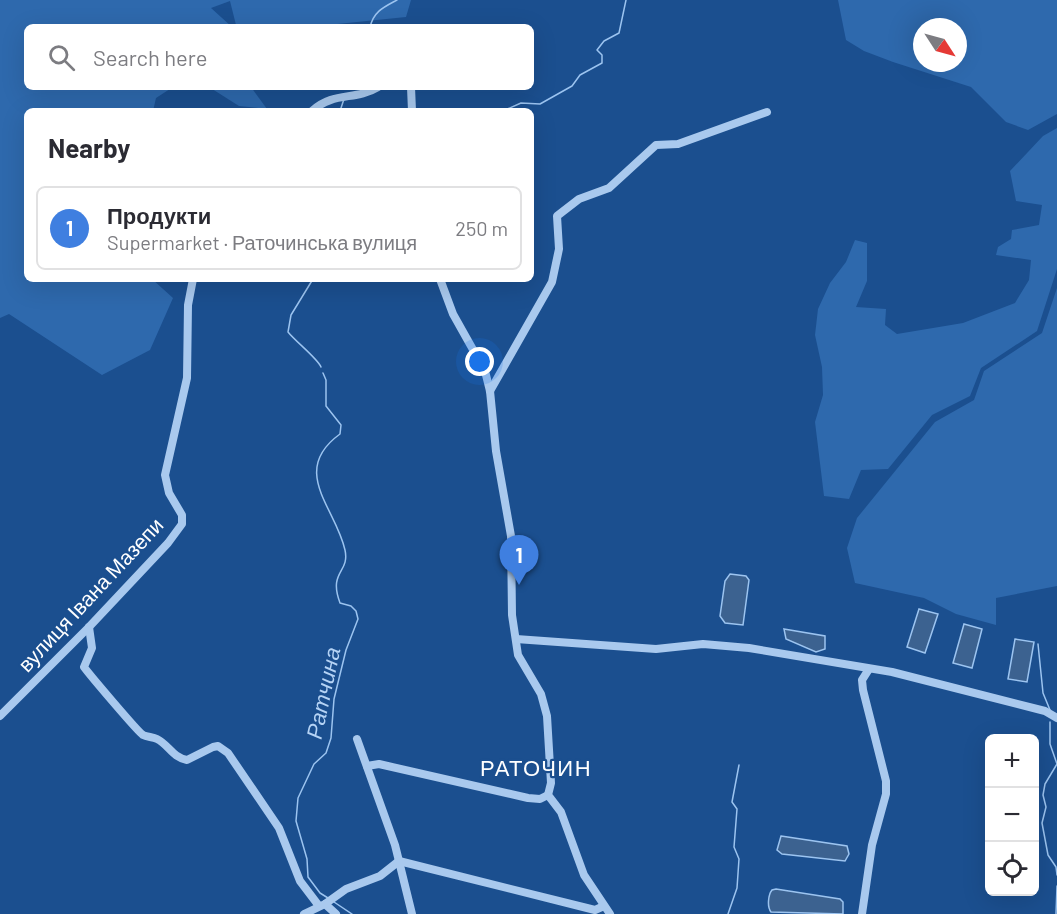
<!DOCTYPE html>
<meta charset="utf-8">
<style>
body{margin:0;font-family:Barlow,sans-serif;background:#f2f2f3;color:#2b2b33}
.controls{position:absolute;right:18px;bottom:18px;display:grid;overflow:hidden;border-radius:9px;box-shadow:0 6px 24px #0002}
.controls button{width:54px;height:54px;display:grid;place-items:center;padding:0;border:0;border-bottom:2px solid #e1e1e2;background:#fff;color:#2b2b33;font:30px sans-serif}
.compass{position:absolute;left:913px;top:18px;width:54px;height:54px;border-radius:50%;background:#fff;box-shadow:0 6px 24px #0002;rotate:126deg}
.you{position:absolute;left:480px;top:362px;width:21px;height:21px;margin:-15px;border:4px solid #fff;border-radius:50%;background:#1a73e8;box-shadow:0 0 0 9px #1a73e833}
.badge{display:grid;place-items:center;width:39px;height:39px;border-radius:50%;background:#8a764a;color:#fff;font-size:20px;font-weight:700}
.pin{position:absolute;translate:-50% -50px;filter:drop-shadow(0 2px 3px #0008)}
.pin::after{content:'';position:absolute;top:32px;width:21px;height:18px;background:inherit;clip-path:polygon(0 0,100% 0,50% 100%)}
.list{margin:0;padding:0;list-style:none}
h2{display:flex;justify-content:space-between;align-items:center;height:78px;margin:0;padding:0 24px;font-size:26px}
h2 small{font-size:20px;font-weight:400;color:#7c7c81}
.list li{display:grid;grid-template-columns:39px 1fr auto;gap:18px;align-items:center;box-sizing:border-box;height:84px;margin:0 12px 12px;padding:0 12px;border:2px solid #e1e1e2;border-radius:9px}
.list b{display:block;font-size:22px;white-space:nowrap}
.list p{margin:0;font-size:20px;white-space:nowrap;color:#7c7c81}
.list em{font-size:20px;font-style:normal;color:#7c7c81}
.icon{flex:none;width:33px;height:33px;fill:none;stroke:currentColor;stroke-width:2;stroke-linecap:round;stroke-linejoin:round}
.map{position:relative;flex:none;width:1057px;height:914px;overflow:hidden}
.search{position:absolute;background:#fff;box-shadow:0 6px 24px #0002;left:24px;top:24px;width:510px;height:66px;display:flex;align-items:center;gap:15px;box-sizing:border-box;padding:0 21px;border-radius:9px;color:#7c7c81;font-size:22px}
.panel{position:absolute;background:#fff;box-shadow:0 6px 24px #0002;left:24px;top:108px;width:510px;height:174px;border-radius:9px}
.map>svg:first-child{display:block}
.green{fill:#2e69ad;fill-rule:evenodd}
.water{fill:#3c6290;stroke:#9cc4f0;stroke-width:1.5}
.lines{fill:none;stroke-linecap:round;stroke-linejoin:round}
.stream{stroke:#9cc4f0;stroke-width:1.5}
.minor{stroke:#a9c9ee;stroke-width:8}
.labels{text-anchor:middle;stroke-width:4.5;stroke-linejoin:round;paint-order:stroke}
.street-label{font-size:21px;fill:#fff;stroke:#1b4f8f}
.water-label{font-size:22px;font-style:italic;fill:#b5d3f5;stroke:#1b4f8f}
.neighbourhood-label{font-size:22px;letter-spacing:1.5px;fill:#fff;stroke:#1b4f8f}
</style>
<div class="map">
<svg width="1057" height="914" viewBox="0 0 1057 914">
<rect width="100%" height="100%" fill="#1b4f8f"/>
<g class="green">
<path d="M0,0h411l-5,17 -98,10 -72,-2 -6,-24 -19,7 21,19h-205v60h146l-17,11 -3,13h-126v168h125l21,19 -23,52 -48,25 -93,-61 -9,4z"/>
<path d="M838,0h219v114l-29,16 -22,-8 -35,-35 -78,-25 -29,-11 -18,-11zM922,27h36v36h-36z"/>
<path d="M209,87h42l16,22 -28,-3z"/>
<path d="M1057,128v141l-20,62 -56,37 -11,28 -38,19 -44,54 -27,1 -12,29 -25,-3 -9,-74 8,-27 -1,-28 -7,-32 3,-26 12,-26 16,-21 9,-22 12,3v38l-11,26 30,2 -1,16 12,9 66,-11 52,-20 14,-23 2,-20 -35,-5 2,-8 13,-8 1,-9 27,-5 3,-20 -26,-4 -6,-30 33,-35z"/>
<path d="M1057,288v298l-61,12v27l-40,-11 -32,-16 -69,-15 -8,-35 10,-30 78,-96 39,-22 10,-29 58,-38z"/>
</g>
<g class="water">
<path d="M730,574l16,2 3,4 -6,45 -18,-2 -5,-7 5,-35z"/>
<path d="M919,609l19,5 -13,39 -18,-6z"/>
<path d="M964,624l18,5 -10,39 -19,-5z"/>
<path d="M784,629l41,7v13l-9,3 -30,-13z"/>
<path d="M1015,639l19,3 -7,40 -19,-3z"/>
<path d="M781,836l66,10 2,8 -4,7 -63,-7 -5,-4z"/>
<path d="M776,889l64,10 3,3v12l-72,-2c-4,-5 -3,-17 1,-22z"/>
</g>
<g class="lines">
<g class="stream">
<path d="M370,27c4,-16 14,-20 27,-27"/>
<path d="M340,111l4,-12"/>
<path d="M503,111l18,-8 19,1 32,-18 8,-11 22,-12v-8l-5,-5 7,-9 15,-8 7,-33"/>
<path d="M313,279l-22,36 -3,17c7,9 30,27 33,35"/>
<path d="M323,373l3,7v26l15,19 -1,9c-51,37 -4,74 5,116 5,23 -17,21 -5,53l11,3 5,5 2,8 -12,31 -12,49 -3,39 -5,15 -12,11 -16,34 -2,23 11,38 1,18 12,16 8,5"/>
<path d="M1038,644l5,49 7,17"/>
<path d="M1050,722v22l7,20 -12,20 -2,11 3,12 -4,16 6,32 8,12 1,8"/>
<path d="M334,902l18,12"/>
<path d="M728,914l9,-26 2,-29 -5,-12 3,-38 -5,-7 7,-37"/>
<path d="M1056,914l1,-28"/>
</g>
<g class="minor">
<path d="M411,87l1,24"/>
<path d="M312,111c22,-20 43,-10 66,-24"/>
<path d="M440,279l13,35 32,57 5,20 6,60 15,85 1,79 6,40 23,39 6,22 4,67 -3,12 13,17 23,63 26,39"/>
<path d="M490,391l62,-109 7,-33 -2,-33 22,-17 30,-11 47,-43 22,-1 89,-32"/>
<path d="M89,627l3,21 -8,19c5,7 54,65 59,68 4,2 10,2 14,4 12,6 15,18 30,21l26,-13 5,-1 10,7 51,75 21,53 19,25"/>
<path d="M516,639l140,10 47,-5 46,4 143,24 153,39 12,7"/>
<path d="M0,716l89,-89 79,-84 14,-19v-9l-13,-22 -4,-18 22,-97 1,-73 5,-26"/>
<path d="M357,739l38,106 17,69"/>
<path d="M367,766l12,-2 149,34 12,1 8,-4"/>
<path d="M325,904l11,10"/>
<path d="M304,914l21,-10 21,-15 34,-13 19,-15 196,49 9,-4"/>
<path d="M862,914l10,-69 14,-51v-13l-23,-91 -1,-10 7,-11"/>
</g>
</g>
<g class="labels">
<g class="street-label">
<text transform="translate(91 595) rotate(-47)" y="7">вулиця Івана Мазепи</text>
</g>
<g class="water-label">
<text transform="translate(323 693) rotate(-78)" y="8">Ратчина</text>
</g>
<g class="neighbourhood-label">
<text x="536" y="776">РАТОЧИН</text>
</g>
</g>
</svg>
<div class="controls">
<button>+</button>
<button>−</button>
<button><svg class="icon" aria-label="locate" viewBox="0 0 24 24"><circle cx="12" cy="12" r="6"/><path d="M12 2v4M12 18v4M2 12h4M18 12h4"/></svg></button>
</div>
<svg class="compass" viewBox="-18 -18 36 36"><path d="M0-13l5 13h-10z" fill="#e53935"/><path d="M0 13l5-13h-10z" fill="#7c7c81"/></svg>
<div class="you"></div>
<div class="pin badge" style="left:519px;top:585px;background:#3f7fe0">1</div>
<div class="search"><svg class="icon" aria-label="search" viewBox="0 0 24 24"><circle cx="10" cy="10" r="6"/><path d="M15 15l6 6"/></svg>Search here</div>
<section class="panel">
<h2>Nearby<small></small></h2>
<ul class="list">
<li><span class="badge" style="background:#3f7fe0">1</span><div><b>Продукти</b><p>Supermarket · Раточинська вулиця</p></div><em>250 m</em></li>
</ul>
</section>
</div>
